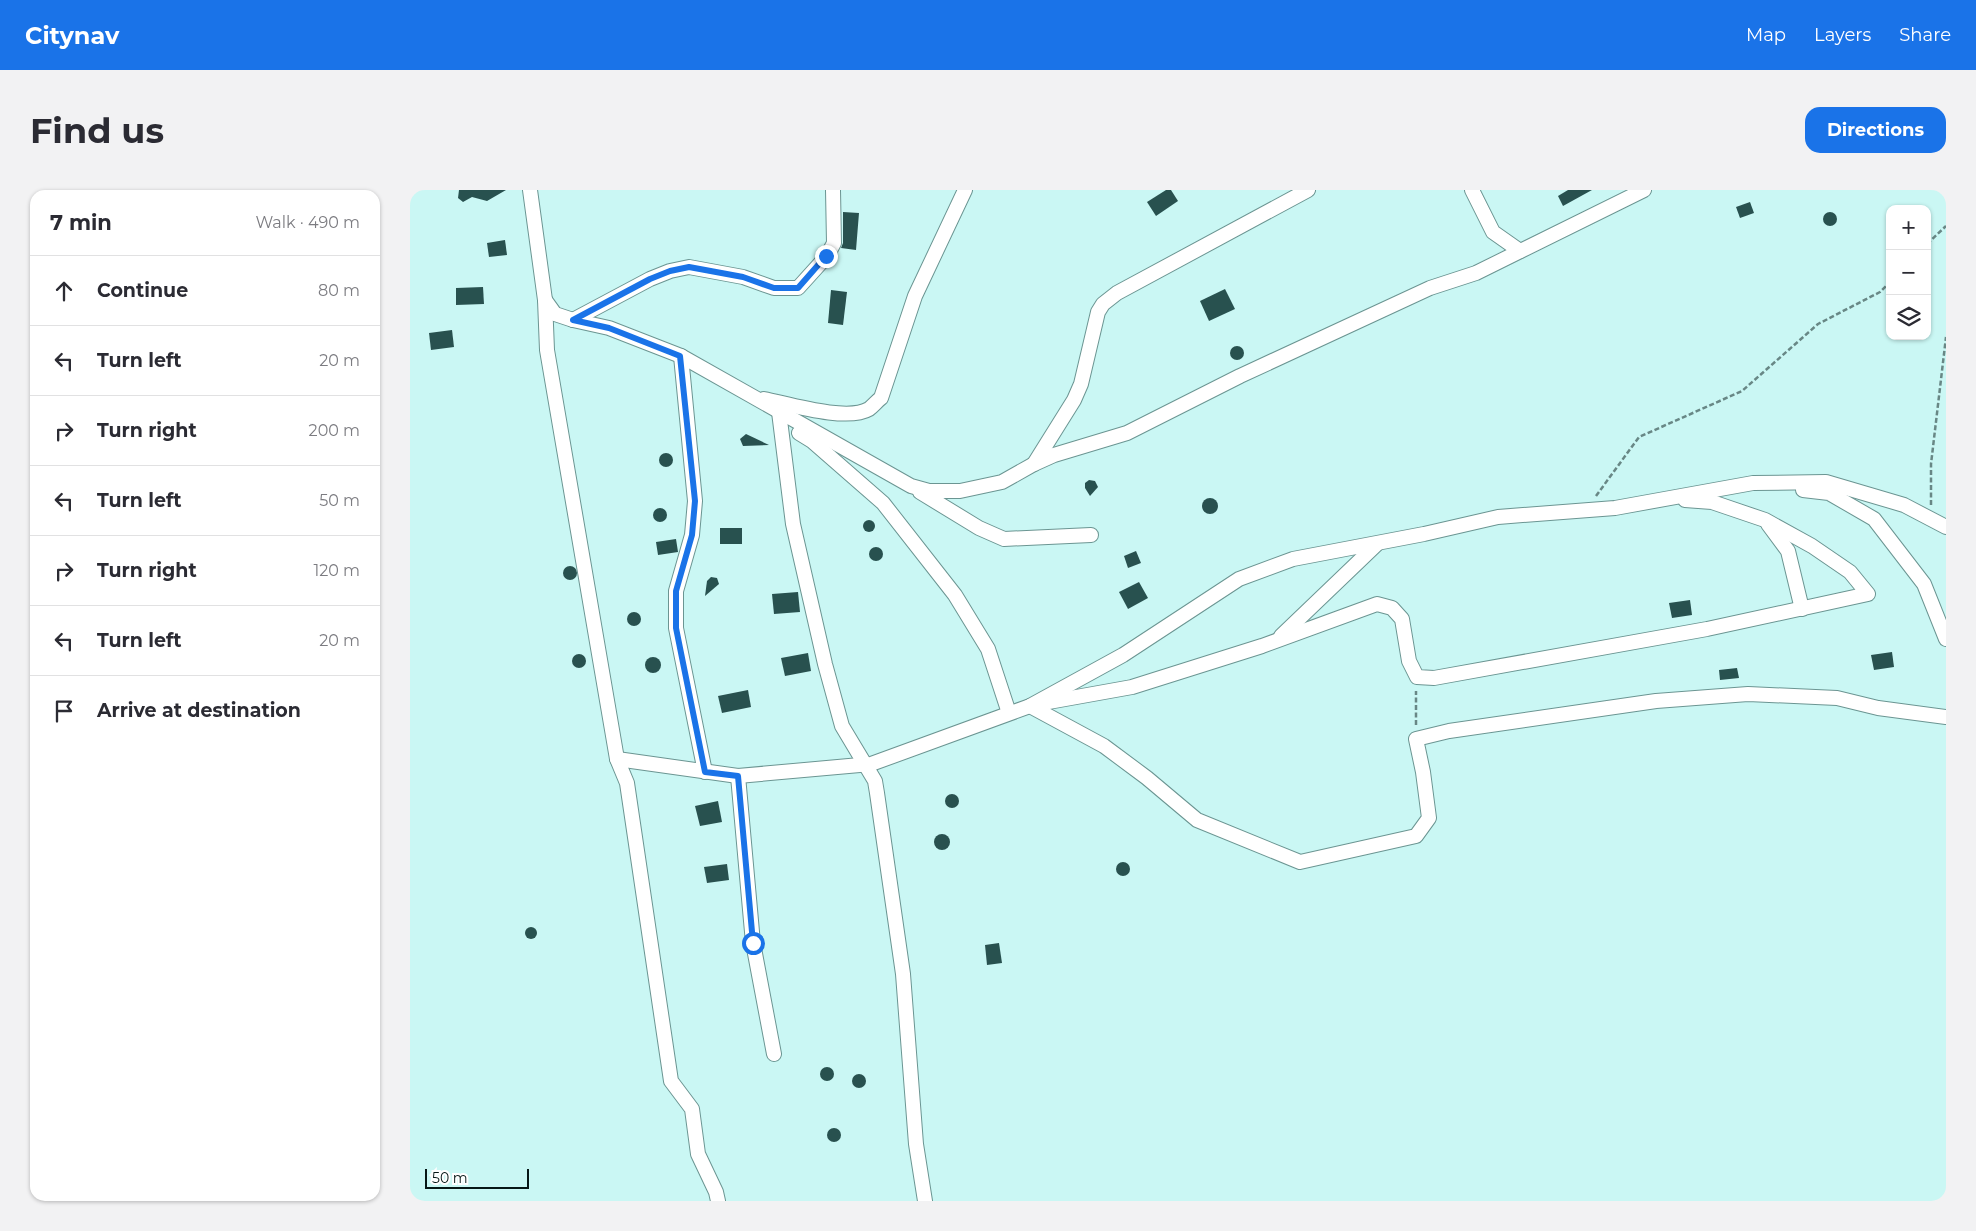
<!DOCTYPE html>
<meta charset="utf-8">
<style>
body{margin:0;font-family:Montserrat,sans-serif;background:#f2f2f3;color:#2b2b33}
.controls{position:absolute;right:15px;top:15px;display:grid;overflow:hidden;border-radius:10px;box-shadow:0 1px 4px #0004}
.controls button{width:45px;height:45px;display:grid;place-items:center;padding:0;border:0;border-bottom:1px solid #e1e1e2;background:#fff;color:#2b2b33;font:25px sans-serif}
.scale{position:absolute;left:15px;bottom:12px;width:104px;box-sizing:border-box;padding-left:5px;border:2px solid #061716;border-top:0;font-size:14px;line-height:18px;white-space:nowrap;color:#061716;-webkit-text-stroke:4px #fff;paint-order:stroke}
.stop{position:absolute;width:15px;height:15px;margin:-11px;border:4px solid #1a73e8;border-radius:50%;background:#fff}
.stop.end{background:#1a73e8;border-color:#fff;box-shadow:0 1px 5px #0008}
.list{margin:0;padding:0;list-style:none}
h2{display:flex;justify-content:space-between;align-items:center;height:65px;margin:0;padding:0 20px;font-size:21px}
h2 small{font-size:16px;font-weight:400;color:#7c7c81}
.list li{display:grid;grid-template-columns:32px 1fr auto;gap:15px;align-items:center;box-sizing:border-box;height:70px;padding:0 20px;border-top:1px solid #e1e1e2}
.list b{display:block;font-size:19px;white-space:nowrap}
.list em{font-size:16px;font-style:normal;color:#7c7c81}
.icon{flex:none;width:28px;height:28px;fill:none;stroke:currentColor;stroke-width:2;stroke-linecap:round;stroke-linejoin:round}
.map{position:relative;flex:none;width:1536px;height:1011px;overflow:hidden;border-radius:15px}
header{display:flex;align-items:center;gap:30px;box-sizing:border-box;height:70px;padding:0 25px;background:#1a73e8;color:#fff}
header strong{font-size:24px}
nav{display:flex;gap:28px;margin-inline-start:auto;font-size:18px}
.intro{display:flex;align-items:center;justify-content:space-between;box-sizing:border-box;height:120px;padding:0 30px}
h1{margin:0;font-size:35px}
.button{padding:12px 22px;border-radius:15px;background:#1a73e8;color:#fff;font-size:18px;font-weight:700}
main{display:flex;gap:30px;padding:0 30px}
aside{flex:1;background:#fff;border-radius:15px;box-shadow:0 1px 4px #0004}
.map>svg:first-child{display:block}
.building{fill:#28514f}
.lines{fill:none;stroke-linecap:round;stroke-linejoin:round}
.street-casing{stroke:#6b9592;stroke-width:16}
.path{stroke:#688785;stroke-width:2.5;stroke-dasharray:5 2.5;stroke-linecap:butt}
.street{stroke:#fff;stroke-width:14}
.route{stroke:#1a73e8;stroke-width:6}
</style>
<header>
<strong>Citynav</strong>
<nav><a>Map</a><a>Layers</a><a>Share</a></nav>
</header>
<div class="intro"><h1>Find us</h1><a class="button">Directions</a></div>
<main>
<aside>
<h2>7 min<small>Walk · 490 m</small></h2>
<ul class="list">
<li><svg class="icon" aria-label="ahead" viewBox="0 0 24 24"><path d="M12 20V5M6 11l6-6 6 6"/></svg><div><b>Continue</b></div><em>80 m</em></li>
<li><svg class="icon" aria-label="left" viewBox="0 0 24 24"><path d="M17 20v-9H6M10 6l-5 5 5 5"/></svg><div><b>Turn left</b></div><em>20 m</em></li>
<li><svg class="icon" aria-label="right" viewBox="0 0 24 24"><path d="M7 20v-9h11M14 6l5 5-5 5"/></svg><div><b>Turn right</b></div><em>200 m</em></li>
<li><svg class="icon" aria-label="left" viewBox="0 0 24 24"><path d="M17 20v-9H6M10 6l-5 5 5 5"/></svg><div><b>Turn left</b></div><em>50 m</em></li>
<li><svg class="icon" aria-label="right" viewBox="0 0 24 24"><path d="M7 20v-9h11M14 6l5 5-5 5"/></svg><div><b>Turn right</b></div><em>120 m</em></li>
<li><svg class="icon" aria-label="left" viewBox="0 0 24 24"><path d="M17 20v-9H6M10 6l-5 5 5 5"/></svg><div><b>Turn left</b></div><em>20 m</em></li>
<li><svg class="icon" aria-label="arrive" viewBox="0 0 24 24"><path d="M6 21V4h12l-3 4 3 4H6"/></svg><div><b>Arrive at destination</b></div></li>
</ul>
</aside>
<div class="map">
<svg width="1536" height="1011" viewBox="0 0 1536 1011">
<rect width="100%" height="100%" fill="#caf7f4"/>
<g class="building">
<path d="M49,0h47l-19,11 -15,-4 -9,5 -5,-4z"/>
<path d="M756,0h5l7,11 -22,15 -9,-14z"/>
<path d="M1158,0h24l-29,16 -5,-10z"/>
<path d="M1340,12l4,11 -14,5 -4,-11z"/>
<circle cx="1420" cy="29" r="7"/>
<path d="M433,22l16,1 -3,37 -15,-2 2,-5z"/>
<path d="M95,50l2,15 -18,2 -2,-14z"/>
<path d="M73,97l1,17 -28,1v-17z"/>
<path d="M815,99l10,20 -26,12 -9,-20z"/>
<path d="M421,100l16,2 -4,33 -15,-2z"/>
<path d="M42,140l2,17 -23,3 -2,-17z"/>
<circle cx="827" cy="163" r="7"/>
<path d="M336,244l23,11 -26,1 -3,-7z"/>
<circle cx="256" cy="270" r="7"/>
<path d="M679,290l6,1 3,6 -8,9 -5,-8v-5z"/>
<circle cx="800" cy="316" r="8"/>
<circle cx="250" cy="325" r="7"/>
<circle cx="459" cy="336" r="6"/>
<rect x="310" y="338" width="22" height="16"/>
<path d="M266,349l2,13 -20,3 -2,-13z"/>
<circle cx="466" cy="364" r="7"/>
<path d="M726,361l5,12 -13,5 -4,-12z"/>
<circle cx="160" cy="383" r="7"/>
<path d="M301,387l6,1 2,6 -14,12 2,-15z"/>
<path d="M729,392l9,16 -20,11 -9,-17z"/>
<path d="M388,402l2,20 -26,2 -2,-20z"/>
<path d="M1280,410l2,15 -20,3 -3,-15z"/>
<circle cx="224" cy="429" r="7"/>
<path d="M1482,462l2,15 -20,3 -3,-15z"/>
<path d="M398,463l3,18 -26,5 -4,-18z"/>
<circle cx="169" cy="471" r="7"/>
<circle cx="243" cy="475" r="8"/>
<path d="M1327,478l2,10 -19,2 -1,-10z"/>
<path d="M338,500l3,17 -29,6 -4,-17z"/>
<circle cx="542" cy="611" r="7"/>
<path d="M308,611l4,21 -22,4 -5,-20z"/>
<circle cx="532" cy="652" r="8"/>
<circle cx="713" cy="679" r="7"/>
<path d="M317,674l2,16 -22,3 -3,-16z"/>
<circle cx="121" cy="743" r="6"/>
<path d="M589,753l3,20 -15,2 -2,-20z"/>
<circle cx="417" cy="884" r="7"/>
<circle cx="449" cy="891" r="7"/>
<circle cx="424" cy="945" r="7"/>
</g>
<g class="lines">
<g class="street-casing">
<g id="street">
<path d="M120,0l15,110 2,50 70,409 10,24 44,298 21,28 6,45 18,38 2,9"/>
<path d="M1062,0l21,42 27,19"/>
<path d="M135,110l10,14 18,6 36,8 72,28 230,130 18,5h31l42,-9 32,-18 20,-9 73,-22 113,-57 190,-88 46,-15 168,-83"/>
<path d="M163,130l77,-41 20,-8 19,-4 54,10 31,11h24l29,-32 7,-13 -1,-53"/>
<path d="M271,166l14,145 -3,34 -16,56v37l29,144"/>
<path d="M354,209c25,5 83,23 105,10 4,-3 8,-8 12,-11l34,-102 50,-106"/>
<path d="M369,222l14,112 32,140 17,62 33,55 2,12 26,181 13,170 9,57"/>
<path d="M389,243l13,8 71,62 72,92 33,54 21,64"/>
<path d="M624,274l40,-64 7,-16 17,-72 5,-8 14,-11 191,-103"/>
<path d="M1393,300l26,3 45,26 50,65 22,55"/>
<path d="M510,302l59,36 25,11 87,-4"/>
<path d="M1358,334l20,27 14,58"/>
<path d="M871,446l96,-92"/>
<path d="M633,513l89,-16 130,-41 115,-42 15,4 10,11 7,42 8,16 17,1 273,-49 161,-35 -18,-22 -38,-26 -47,-26 -53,-18 -27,-2"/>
<path d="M620,516l74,40 43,32 50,42 103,42 116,-26 13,-18 -6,-46 -7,-33 33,-8 207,-30 92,-7 89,4 41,10 68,9"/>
<path d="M207,569l121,17 133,-12 159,-58 93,-51 116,-76 54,-20 131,-25 74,-17 117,-9 138,-25 73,-1 78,23 42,22"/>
<path d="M328,586l15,167 21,111"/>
</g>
</g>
<g class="path">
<path d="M1517,54l19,-18"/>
<path d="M1186,306l43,-59 103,-46 76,-67 62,-32 10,-10"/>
<path d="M1521,315v-41l15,-127"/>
<path d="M1006,535v-34"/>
</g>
<use href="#street" class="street"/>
</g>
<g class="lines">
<path class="route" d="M343,753l-15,-167 -33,-4 -29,-144v-37l16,-56 3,-34 -15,-145 -71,-28 -36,-8 77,-41 20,-8 19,-4 54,10 31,11h24l28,-32"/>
</g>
</svg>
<div class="controls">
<button>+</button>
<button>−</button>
<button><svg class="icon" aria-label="layers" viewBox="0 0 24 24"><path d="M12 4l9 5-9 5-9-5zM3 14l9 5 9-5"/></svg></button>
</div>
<div class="scale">50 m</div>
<div class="stop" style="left:343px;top:753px"></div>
<div class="stop end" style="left:416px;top:66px"></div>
</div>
</main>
